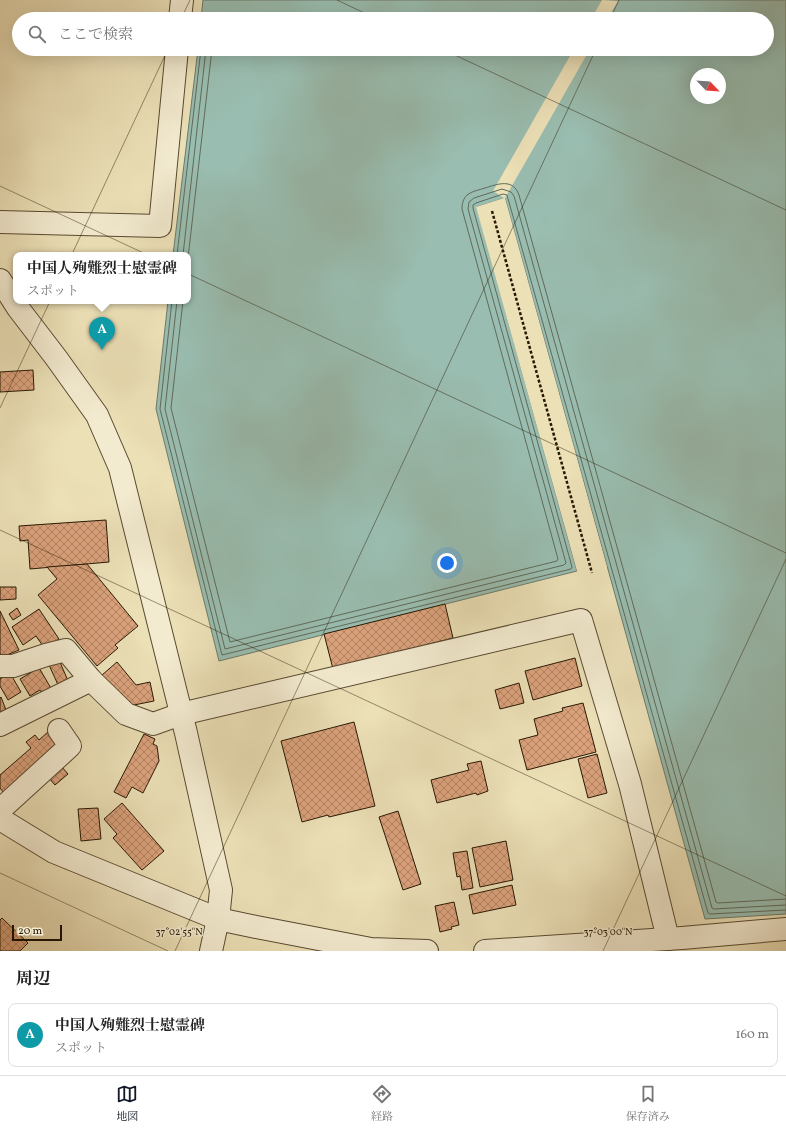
<!DOCTYPE html>
<html lang="ja">
<meta charset="utf-8">
<style>
body{margin:0;font-family:Vollkorn,"Noto Serif JP",serif;background:#f6f6f6;color:#222}
.compass{position:absolute;left:690px;top:68px;width:36px;height:36px;border-radius:50%;background:#fff;box-shadow:0 4px 16px #0002;rotate:115deg}
.scale{position:absolute;left:12px;bottom:10px;width:50px;box-sizing:border-box;padding-left:4px;border:2px solid #281803;border-top:0;font-size:11px;line-height:14px;white-space:nowrap;color:#281803;-webkit-text-stroke:3px #f3ebd0;paint-order:stroke}
.you{position:absolute;left:447px;top:563px;width:14px;height:14px;margin:-10px;border:3px solid #fff;border-radius:50%;background:#1a73e8;box-shadow:0 0 0 6px #1a73e833}
.badge{display:grid;place-items:center;width:26px;height:26px;border-radius:50%;background:#111827;color:#fff;font-size:13px;font-weight:700}
.pin{position:absolute;translate:-50% -33px;filter:drop-shadow(0 1px 2px #0008)}
.pin::after{content:'';position:absolute;top:21px;width:14px;height:12px;background:inherit;clip-path:polygon(0 0,100% 0,50% 100%)}
.popup{position:absolute;left:13px;top:252px;width:178px;height:52px;box-sizing:border-box;display:grid;place-content:center;border-radius:8px;background:#fff;filter:drop-shadow(0 1px 3px #0005);font-size:13px;white-space:nowrap;color:#767676}
.popup b{font-size:15px;color:#222}
.popup::after{content:'';position:absolute;left:50%;top:100%;margin-left:-8px;border:8px solid transparent;border-top-color:#fff}
.list{margin:0;padding:0;list-style:none}
h2{display:flex;justify-content:space-between;align-items:center;height:52px;margin:0;padding:0 16px;font-size:17px}
h2 small{font-size:13px;font-weight:400;color:#767676}
.list li{display:grid;grid-template-columns:26px 1fr auto;gap:12px;align-items:center;box-sizing:border-box;height:64px;margin:0 8px 8px;padding:0 8px;border:1px solid #e0e0e0;border-radius:8px}
.list b{display:block;font-size:15px;white-space:nowrap}
.list p{margin:0;font-size:13px;white-space:nowrap;color:#767676}
.list em{font-size:13px;font-style:normal;color:#767676}
.icon{flex:none;width:22px;height:22px;fill:none;stroke:currentColor;stroke-width:2;stroke-linecap:round;stroke-linejoin:round}
.map{position:relative;flex:none;width:786px;height:951px;overflow:hidden}
.search{position:absolute;background:#fff;box-shadow:0 4px 16px #0002;left:12px;right:12px;top:12px;height:44px;display:flex;align-items:center;gap:10px;box-sizing:border-box;padding:0 14px;border-radius:22px;color:#767676;font-size:15px}
.sheet{height:124px;background:#fff}
nav{display:flex;justify-content:space-around;align-items:center;box-sizing:border-box;height:56px;border-top:1px solid #e0e0e0;background:#fff;font-size:11px;color:#767676}
nav a{display:grid;justify-items:center;gap:2px}
nav .on{color:#111827}
.map>svg:first-child{display:block}
.water{fill:#99bdb0;stroke:#6c7b6b;fill-rule:evenodd}
.pier{fill:#ece0b7}
.lines{fill:none;stroke-linecap:round;stroke-linejoin:round}
.shore{stroke:#606a5a;stroke-width:1}
.building{fill:url(#building-cross-hatch);stroke:#281803}
.minor-casing{stroke:#594a30;stroke-width:24}
.path{stroke:#281803;stroke-width:2.5;stroke-dasharray:3 2;stroke-linecap:butt}
.minor{stroke:#f3ebd0;stroke-width:22}
.ticks{fill:none;stroke:#281803;stroke-width:1;stroke-opacity:0.45}
.ticks-label{font-size:10px;text-anchor:middle;fill:#281803;stroke:#f3ebd0;stroke-width:3;stroke-linejoin:round;paint-order:stroke}
</style>
<div class="map">
<svg width="786" height="951" viewBox="0 0 786 951">
<defs>
<pattern id="building-cross-hatch" width="8" height="8" patternUnits="userSpaceOnUse"><rect width="8" height="8" fill="#dba27c"/><path d="M0 0l8 8M0 8l8-8" fill="none" stroke="#b28363"/></pattern>
</defs>
<rect width="100%" height="100%" fill="#ece0b7"/>
<filter id="stains"><feTurbulence type="fractalNoise" baseFrequency=".005" numOctaves="4"/><feColorMatrix values="0 0 0 0 .2 0 0 0 0 .09 0 0 0 0 .02 0 0 0 .5 -.17"/></filter>
<radialGradient id="worn" r=".72"><stop offset=".6" stop-color="#630" stop-opacity="0"/><stop offset="1" stop-color="#630" stop-opacity=".3"/></radialGradient>
<path class="water" d="M203,0h583v914l-81,5 -200,-721 -28,9 100,364 -358,90 -63,-252 12,-108h20v-46h-15l25,-206h569v-30h-566zM696,74h24v24h-24z"/>
<g class="pier">
<path d="M602,0l16,1 -11,18h-16z"/>
<path d="M574,49h16l-85,149 102,369h-2l-102,-367 -24,8 100,363h-2l-101,-364 28,-9 -11,-7z"/>
</g>
<g class="lines">
<g class="shore">
<path d="M177,255l24,-206"/>
<path d="M183,255l23,-206"/>
<path d="M188,258l24,-209"/>
<path d="M172,301l-12,108 62,246 349,-86 1,-2 -99,-359v-3l3,-2 27,-9 4,1 201,718 2,1 76,-4"/>
<path d="M177,301l-12,108 60,240 339,-84 2,-2 -98,-354 1,-7 5,-4 28,-9 9,3 3,4 198,712 2,1 72,-4"/>
<path d="M183,301l-12,107 59,234 327,-81 1,-2 -96,-350c0,-5 1,-10 5,-14 5,-4 12,-5 18,-7 13,-4 28,-10 34,7l197,707 2,1 68,-4"/>
</g>
</g>
<g class="building">
<path d="M33,370l1,20 -34,2v-20z"/>
<path d="M106,520l3,42 -79,7 -2,-29 -8,1 -1,-15z"/>
<path d="M87,564l51,62 -23,19 3,3 -21,18 -59,-71 19,-16 -10,-12z"/>
<path d="M0,587h16v12l-16,1z"/>
<path d="M445,604l8,34 -120,31 -9,-35z"/>
<path d="M17,608l4,7 -8,5 -4,-6z"/>
<path d="M39,609l20,30 -14,10 -9,-13 -13,9 -11,-18z"/>
<path d="M0,611l19,39 -17,7 -2,-4z"/>
<path d="M575,658l7,28 -49,14 -8,-29z"/>
<path d="M59,660l10,23 -10,4 -10,-22z"/>
<path d="M117,662l19,23 14,-3 4,19 -25,5 -27,-31z"/>
<path d="M38,666l14,24 -9,5 -3,-5 -10,6 -10,-17 12,-7 -1,-2z"/>
<path d="M10,673l11,19 -13,8 -8,-14v-7z"/>
<path d="M519,683l5,20 -24,6 -5,-19z"/>
<path d="M1,697l5,13 -6,3v-15z"/>
<path d="M583,703l13,49 -69,18 -8,-30 19,-5 -4,-16 29,-8 -1,-3z"/>
<path d="M354,722l21,84 -46,11 -1,-2 -26,7 -21,-81z"/>
<path d="M49,731l10,11 -56,50 -3,-4v-13l31,-27 -5,-6 9,-7 4,5z"/>
<path d="M144,734l11,5 -2,5 4,2 2,15 -16,32 -11,-6 -6,11 -12,-6z"/>
<path d="M597,754l10,39 -19,5 -10,-39z"/>
<path d="M481,761l7,30 -11,4 -1,-2 -39,10 -6,-23 38,-10 -2,-6z"/>
<path d="M61,766l7,8 -13,11 -7,-8z"/>
<path d="M122,803l42,48 -22,19 -29,-32 4,-4 -13,-15z"/>
<path d="M98,808l3,31 -20,2 -3,-32z"/>
<path d="M398,811l23,73 -18,6 -24,-73z"/>
<path d="M506,841l7,39 -33,7 -8,-39z"/>
<path d="M467,851l6,37 -11,2 -2,-14 -3,1 -4,-24z"/>
<path d="M512,885l4,20 -43,9 -4,-19z"/>
<path d="M454,902l5,23 -8,2 1,2 -12,3 -5,-26z"/>
<path d="M2,918l26,25 -8,8h-20v-31z"/>
</g>
<g class="lines">
<g class="minor-casing">
<g id="minor">
<path d="M180,19l2,-19"/>
<path d="M0,222l160,4 17,-177"/>
<path d="M0,280l18,28 39,51 40,56 23,53 66,265 35,157 -3,29 -7,32"/>
<path d="M0,666h13l33,-11 20,-5 25,30 35,34 27,10 28,-10 400,-94 49,164 38,155"/>
<path d="M0,725l91,-45"/>
<path d="M0,810l70,-64 -11,-16"/>
<path d="M0,819l54,33 164,67 38,8 115,22 56,2"/>
<path d="M485,951l197,-13 104,-9"/>
</g>
</g>
<path class="path" d="M492,211l100,362"/>
<use href="#minor" class="minor"/>
</g>
<path class="ticks" d="M337,0l40,19M181,19l9,-19M610,19l9,-19M442,49l344,161M0,186l786,367M0,408l168,-359M0,530l786,366M0,873l168,78M175,951l421,-902M603,951l183,-392"/>
<g class="ticks-label">
<text x="608" y="935">37°03'00"N</text>
<text x="179" y="935">37°02'55"N</text>
</g>
<rect width="100%" height="100%" filter="url(#stains)"/>
<rect width="100%" height="100%" fill="url(#worn)"/>
</svg>
<svg class="compass" viewBox="-18 -18 36 36"><path d="M0-13l5 13h-10z" fill="#e53935"/><path d="M0 13l5-13h-10z" fill="#767676"/></svg>
<div class="scale">20 m</div>
<div class="you"></div>
<div class="pin badge" style="left:102px;top:350px;background:#0f9aa8">A</div>
<div class="popup"><b>中国人殉難烈士慰霊碑</b>スポット</div>
<div class="search"><svg class="icon" aria-label="search" viewBox="0 0 24 24"><circle cx="10" cy="10" r="6"/><path d="M15 15l6 6"/></svg>ここで検索</div>
</div>
<section class="sheet">
<h2>周辺<small></small></h2>
<ul class="list">
<li><span class="badge" style="background:#0f9aa8">A</span><div><b>中国人殉難烈士慰霊碑</b><p>スポット</p></div><em>160 m</em></li>
</ul>
</section>
<nav>
<a class="on"><svg class="icon" aria-label="map" viewBox="0 0 24 24"><path d="M3 6l6-2 6 2 6-2v14l-6 2-6-2-6 2zM9 4v14M15 6v14"/></svg>地図</a>
<a><svg class="icon" aria-label="directions" viewBox="0 0 24 24"><path d="M12 3l9 9-9 9-9-9zM9 14v-3h6M13 9l2 2-2 2"/></svg>経路</a>
<a><svg class="icon" aria-label="saved" viewBox="0 0 24 24"><path d="M7 4h10v16l-5-4-5 4z"/></svg>保存済み</a>
</nav>
